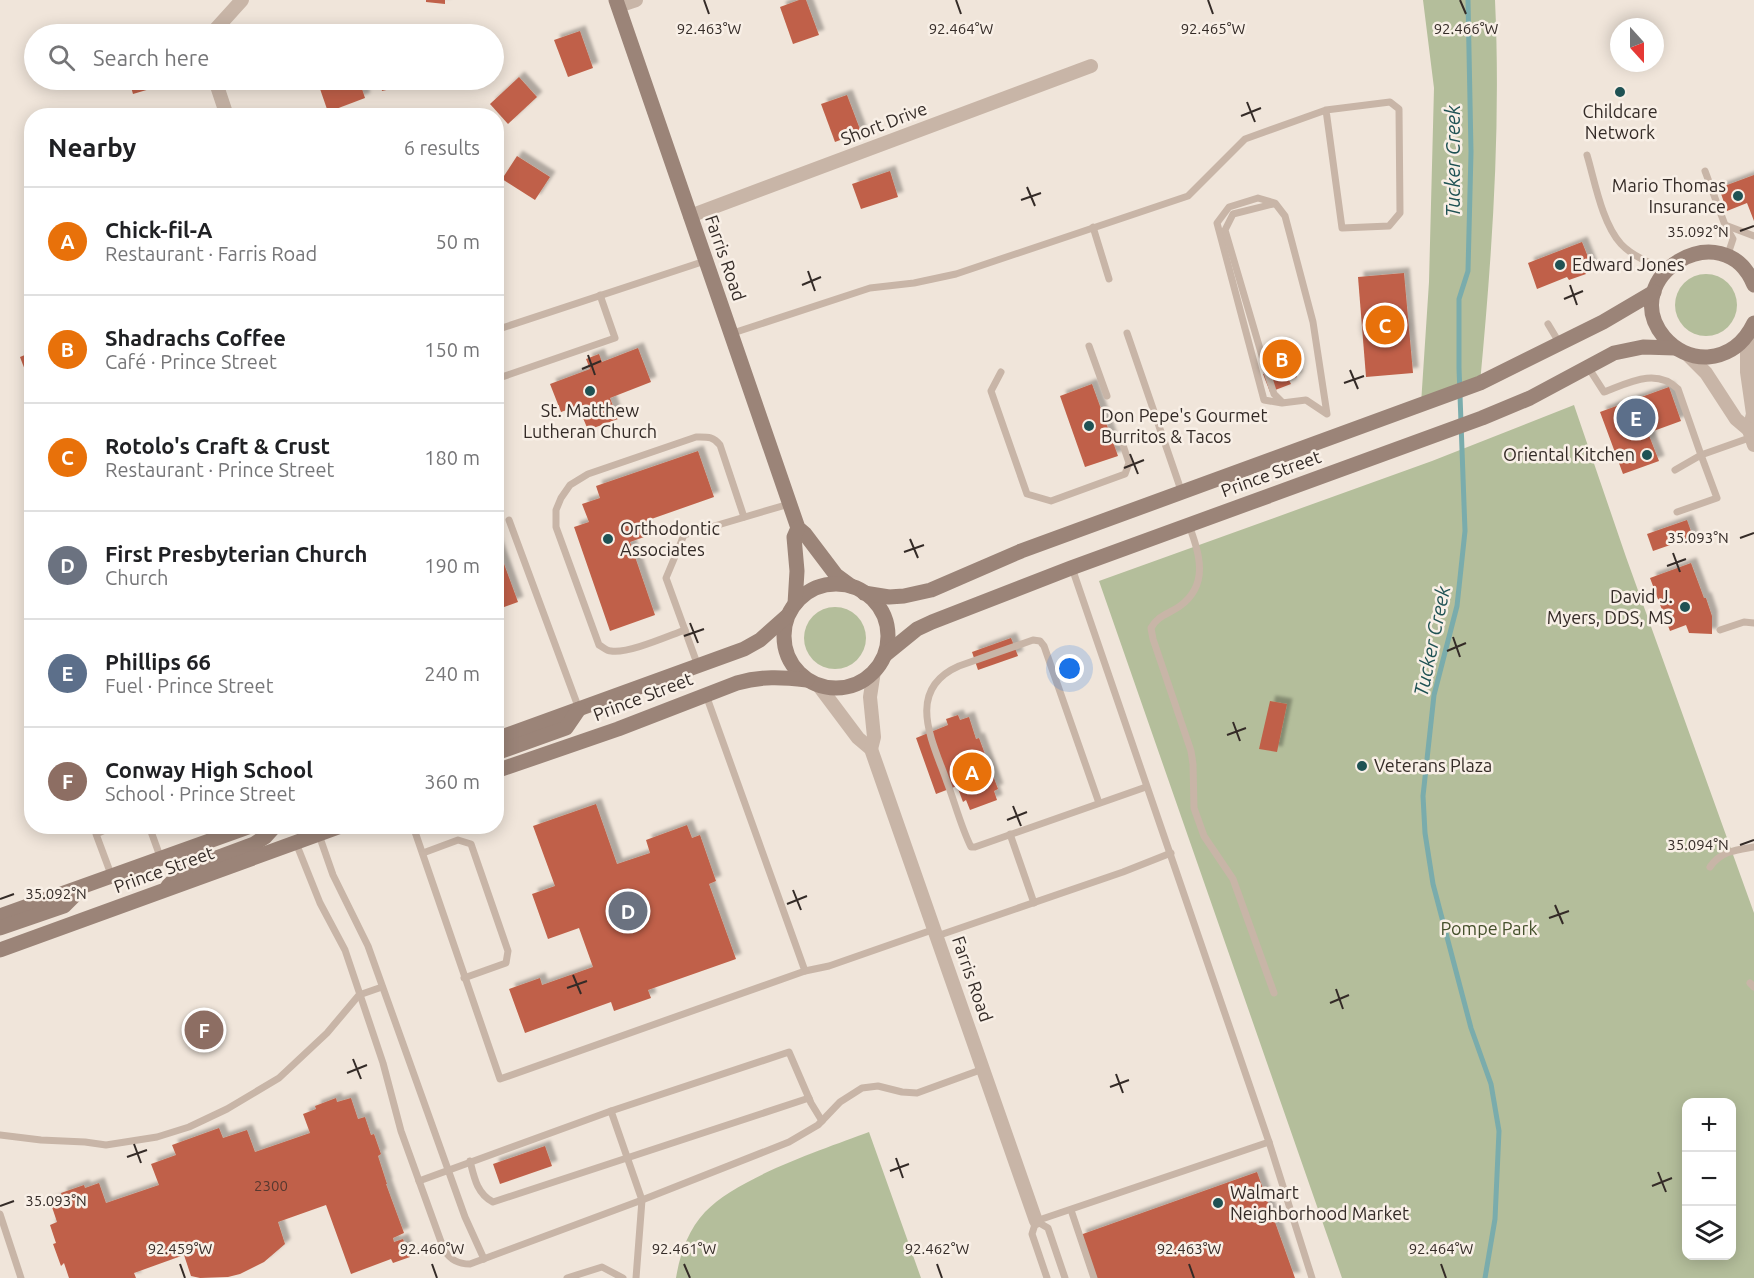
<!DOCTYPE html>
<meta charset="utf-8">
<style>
body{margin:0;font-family:Ubuntu,sans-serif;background:#f2f2f2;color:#202124}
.controls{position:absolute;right:18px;bottom:18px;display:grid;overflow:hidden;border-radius:12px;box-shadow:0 3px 15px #0003}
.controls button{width:54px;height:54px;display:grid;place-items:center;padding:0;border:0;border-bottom:2px solid #e0e0e0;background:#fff;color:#202124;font:30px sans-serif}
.compass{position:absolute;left:1610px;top:18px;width:54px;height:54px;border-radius:50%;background:#fff;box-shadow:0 3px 15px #0003;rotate:159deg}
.you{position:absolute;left:1070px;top:669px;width:21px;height:21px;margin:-15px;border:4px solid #fff;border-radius:50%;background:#1a73e8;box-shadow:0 0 0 9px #1a73e833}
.badge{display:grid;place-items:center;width:39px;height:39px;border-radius:50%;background:#1a73e8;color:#fff;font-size:20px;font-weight:700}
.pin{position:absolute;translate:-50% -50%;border:3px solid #fff;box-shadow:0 2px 6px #0006}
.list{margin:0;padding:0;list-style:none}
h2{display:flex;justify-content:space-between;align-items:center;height:78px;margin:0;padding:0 24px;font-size:26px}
h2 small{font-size:20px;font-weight:400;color:#757577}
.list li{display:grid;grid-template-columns:39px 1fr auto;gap:18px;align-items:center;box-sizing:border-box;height:108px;padding:0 24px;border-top:2px solid #e0e0e0}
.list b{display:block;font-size:22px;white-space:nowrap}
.list p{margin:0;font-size:20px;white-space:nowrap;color:#757577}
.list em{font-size:20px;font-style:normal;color:#757577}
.icon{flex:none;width:33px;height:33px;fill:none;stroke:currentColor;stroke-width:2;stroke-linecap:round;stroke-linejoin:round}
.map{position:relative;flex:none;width:1754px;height:1278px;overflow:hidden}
.search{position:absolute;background:#fff;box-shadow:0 3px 15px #0003;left:24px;top:24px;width:480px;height:66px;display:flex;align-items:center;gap:15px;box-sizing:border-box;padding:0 21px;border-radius:33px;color:#757577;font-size:22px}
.panel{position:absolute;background:#fff;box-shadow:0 3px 15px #0003;left:24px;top:108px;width:480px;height:726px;border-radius:24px}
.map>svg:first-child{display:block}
.green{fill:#b4be9b;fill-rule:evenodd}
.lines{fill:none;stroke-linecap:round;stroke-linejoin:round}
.stream{stroke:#7aacac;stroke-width:5}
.building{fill:#c06148;filter:url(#shadow)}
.lane{stroke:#c8b5a7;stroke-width:7}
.street{stroke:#c8b5a7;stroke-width:14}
.secondary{stroke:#9b8478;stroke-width:15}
.ticks{fill:none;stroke:#342b27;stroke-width:2}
.poi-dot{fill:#1f5254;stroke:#f8efe6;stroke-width:2}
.labels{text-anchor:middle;stroke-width:5;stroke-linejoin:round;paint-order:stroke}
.number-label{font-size:15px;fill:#57382f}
.poi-label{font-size:18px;fill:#342b27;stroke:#f8efe6;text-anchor:start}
.street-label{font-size:18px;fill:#342b27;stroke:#f8efe6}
.park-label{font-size:18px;fill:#45512c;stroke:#f8efe6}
.water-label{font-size:20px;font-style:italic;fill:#1f5254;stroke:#f8efe6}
.ticks-label{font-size:15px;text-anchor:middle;fill:#342b27;stroke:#f8efe6;stroke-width:5;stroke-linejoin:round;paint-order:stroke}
</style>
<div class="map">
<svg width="1754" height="1278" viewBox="0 0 1754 1278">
<defs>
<filter id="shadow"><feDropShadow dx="5.5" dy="-5.5" stdDeviation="1.5" flood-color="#0004"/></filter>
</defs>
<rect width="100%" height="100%" fill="#f0e5da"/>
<g class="green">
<path d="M1423,0h72c6,129 -3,255 -15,383l-59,21 8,-122 5,-194z"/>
<circle cx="1706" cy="305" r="31"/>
<path d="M1574,405l52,152 128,356v365h-412l-243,-697 333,-120zM1686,1102h46v154h-46z"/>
<circle cx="835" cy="638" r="31"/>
<path d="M869,1132l52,146h-245c4,-24 12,-48 29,-66 33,-35 119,-63 164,-80z"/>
</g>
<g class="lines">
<path class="stream" d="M1468,0l3,152 -3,119 -9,28v69l6,163 -8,75 -23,89 -11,101 2,37 8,51 38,144 20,56 8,47 -4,88 -10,59"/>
</g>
<g class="building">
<path d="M426,0h19v4l-19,-2z"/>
<path d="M799,0h7l13,35 -26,9 -13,-37z"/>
<path d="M580,31l13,37 -25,9 -14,-37z"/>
<path d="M519,77l18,20 -29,27 -18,-20z"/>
<path d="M129,80h29l2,6 -27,8z"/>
<path d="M338,80h21l6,18 -37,14 -9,-26z"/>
<path d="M380,80h41v2l-39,9z"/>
<path d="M460,80h18l-5,8z"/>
<path d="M847,95l14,37 -26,10 -14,-38z"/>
<path d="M517,156l33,21 -15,23 -33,-21z"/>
<path d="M890,171l8,26 -37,12 -9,-25z"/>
<path d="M1754,175v46l-7,-18 -20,8 -8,-23z"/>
<path d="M1582,242l10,25 -8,3 2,4 -17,6 -2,-3 -30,12 -9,-26z"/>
<path d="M1404,273l9,100 -47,4 -8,-100z"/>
<path d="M1285,344l12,33 -8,3 2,4 -21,8 -7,-18 14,-5 -8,-19z"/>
<path d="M638,348l13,34 -41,16 8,21 -30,11 -10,-24 -17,6 -11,-28 40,-15 -4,-10 13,-5 3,8z"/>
<path d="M32,352v34h-1l-11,-29z"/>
<path d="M1092,384l26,72 -33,11 -25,-71z"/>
<path d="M1669,387l12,34 -33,12 11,28 -36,13 -23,-62z"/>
<path d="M698,451l16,46 -74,26 4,14 -14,5 25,73 -45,16 -36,-104 15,-5 -7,-18 18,-6 -4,-12z"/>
<path d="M1687,520l6,17 -40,14 -6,-17z"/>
<path d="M496,542l22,60 -22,8z"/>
<path d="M1691,563l13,35h2l6,18v18l-23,-1 -3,-8 -16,6 -20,-53z"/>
<path d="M1011,638l7,18 -40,14 -6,-18z"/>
<path d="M1270,701l17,3 -10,48 -18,-3z"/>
<path d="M958,715l2,5 9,-3 7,22 3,-1 19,51 -4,2 3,9 -27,10 -4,-10 -3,2 -6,-16 -21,8 -20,-56 32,-13 -2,-6z"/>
<path d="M596,804l21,60 33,-11 -4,-13 41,-15 5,13 8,-3 16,46 -7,3 27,75 -88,31 3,8 -37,13 -3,-9 -86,31 -16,-44 31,-11 2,7 51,-18 -14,-39 -31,11 -16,-45 23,-8 -22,-60z"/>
<path d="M336,1098l1,4 14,-4 7,21 7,-2 6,18 3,-1 7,20 -3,2 9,28h-1l18,49 -11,5 1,4 9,-3 7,18 -17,6 -2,-4 -40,15 -25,-69 -48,17 7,22 -21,18 -24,12 -12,3 -28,1 -9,-2 -7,-21 -50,18 2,5h-67l-5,-15 -3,3 -8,-22 3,-1 -6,-18 7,-3 -7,-21 12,-4 -1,-4 23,-8 1,3 14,-5 7,20 53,-18 -8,-21 25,-9 -4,-10 47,-17 4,10 24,-8 8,22 55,-19 -7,-19 13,-5 -1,-3z"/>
<path d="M545,1146l7,20 -52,18 -7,-20z"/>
<path d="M1257,1172l38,106h-200l-15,-43z"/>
</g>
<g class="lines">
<g class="lane">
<path d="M1587,155c8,27 15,68 34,89 11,12 30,20 45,26"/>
<path d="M1705,171l20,54 8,14 -6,18"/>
<path d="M1258,198l17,5 10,13 28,106 14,92 -21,-14 -24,3 -18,-3 -47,-177 12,-16z"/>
<path d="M1273,204l-40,10 -8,16 40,136 9,28 8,8"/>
<path d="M1725,225l29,11"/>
<path d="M1093,227l16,52"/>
<path d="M1548,324l12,20"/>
<path d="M496,330l209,-69"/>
<path d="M1127,333l55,160"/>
<path d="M730,334l140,-46 44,-5 42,-9 232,-78 57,-57 81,-29 64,-8 9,7 1,104 -11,13 -47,2 -16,-118"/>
<path d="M1089,346l18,50"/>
<path d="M1588,367l16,25c24,-9 52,-25 74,-3l23,66 51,-18"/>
<path d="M1001,372l-10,19 36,103 24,7 74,-27 4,-11 -6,-18"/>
<path d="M496,379l119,-41 -15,-43"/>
<path d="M1675,470l26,-15 16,43 -40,14"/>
<path d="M509,520l70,189"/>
<path d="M1189,525c10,28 21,59 -9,81 -11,8 -22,9 -29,22l2,11 38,112 2,13 1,44 10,28 29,43 41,114"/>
<path d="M685,630c-17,6 -57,24 -74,21 -5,0 -8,-4 -12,-6l-43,-118v-17l5,-12 9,-13 18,-11 108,-37c11,0 17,-1 24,8l24,72"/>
<path d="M1720,630l24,-8 10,1"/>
<path d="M698,666l-32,-88 18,-43 105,-31"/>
<path d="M1099,803l-55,-157 -4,-5 -7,-1 -74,26c-55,24 -26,76 -12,116 8,21 14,45 24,65h4l171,-60"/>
<path d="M149,826l12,33"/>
<path d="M413,826l87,253 305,-108 -99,-276"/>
<path d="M1010,834l24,69"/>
<path d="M319,835l14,40 35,71 97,271 19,42"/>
<path d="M296,843l24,60 25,47 38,113 18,68 43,119c7,10 14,14 26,14l172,-64 -6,78"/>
<path d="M423,853l35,-13 13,4 37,107 -2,12 -42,15"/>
<path d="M1710,867c11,-16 26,-17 44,-20"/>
<path d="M112,877l-16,-43 18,-8"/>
<path d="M937,936l186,-64 48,-19"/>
<path d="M805,971l24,-5 106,-37"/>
<path d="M1750,983l4,4"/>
<path d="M611,1111l31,89 147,-58 29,-17 22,-23 22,-14 16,-2 24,6 15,1 66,-24"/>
<path d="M0,1135l41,5 44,2 21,3 51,-8 32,-10 38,-18 52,-31 48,-45 32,-38 23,-8"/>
<path d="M1269,1142l43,136"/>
<path d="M470,1161c4,16 7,33 23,41l316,-104"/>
<path d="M419,1181l192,-70 178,-59 22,51 11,18"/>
<path d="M1071,1210l23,68"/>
<path d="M0,1214l21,64"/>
<path d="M1036,1221l233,-79c-65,-192 -132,-382 -197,-574"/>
<path d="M1036,1221l12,7 17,50"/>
<path d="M1036,1221l-4,13 15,44"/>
<path d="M567,1278l35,-11 21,11"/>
</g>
<g class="street">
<path d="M618,6l18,-6"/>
<path d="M214,34v-3l28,-31"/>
<path d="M215,80l12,36"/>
<path d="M690,216l401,-150"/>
<path d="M1747,336v36l6,42 -4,16 5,15"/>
<path d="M1687,354l19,19 30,46 13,11"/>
<path d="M819,686l39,52 13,11 165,472"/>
<path d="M871,749l3,-12 -4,-40 4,-26"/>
</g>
<g class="secondary">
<path d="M616,0l182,528 7,6 31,41 15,11"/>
<path d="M1754,285c-30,-74 -139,-8 -90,52 11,13 27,21 44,20 22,-2 37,-15 46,-34"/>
<circle cx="836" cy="636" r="52"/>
<path d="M864,593l25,4 15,-1 27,-6 90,-39 459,-168 123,-61 51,-30"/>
<path d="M795,604l2,-33 -3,-34 4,-9"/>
<path d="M885,655l32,-26 15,-7 139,-54 411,-150 48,-20 84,-45 29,-6 32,1"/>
<path d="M496,739l248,-90 16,-9 27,-24"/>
<path d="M496,753l70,-25 13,-19"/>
<path d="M496,771l122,-42 119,-46c24,-7 45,-6 70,-3"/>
<path d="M168,886l16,-16 70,-26 11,-7 10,-11"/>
<path d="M0,916l251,-90"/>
<path d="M0,928l64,-22 17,-17"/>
<path d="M0,950l341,-124"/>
</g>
</g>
<path class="ticks" d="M704,0l5,14M956,0l5,14M1208,0l5,14M1460,0l6,14M1247,102l8,20M1241,116l20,-8M1027,187l8,19M1021,200l20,-7M1740,231l14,-5M808,271l7,20M802,285l19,-8M1570,285l7,20M1564,299l19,-8M588,355l7,20M582,369l19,-8M1350,370l8,19M1344,383l20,-7M1130,454l8,20M1124,468l20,-8M1740,538l14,-5M910,539l8,19M904,552l20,-7M1673,553l7,19M1667,566l19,-7M690,623l8,20M684,636l20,-7M1453,637l7,20M1447,651l19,-8M1233,722l7,19M1227,735l19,-7M1013,806l8,20M1007,820l20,-8M1740,845l14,-5M793,890l8,20M0,899l14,-5M787,904l20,-8M1555,905l8,19M1549,918l20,-7M573,975l8,19M567,988l20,-7M1336,989l7,20M1330,1003l19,-8M353,1059l8,20M347,1073l20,-8M1116,1074l7,19M1110,1087l19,-7M134,1144l7,19M127,1157l20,-7M896,1158l7,20M890,1171l19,-7M1658,1172l8,20M1652,1186l20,-8M0,1206l14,-5M180,1264l5,14M432,1264l5,14M684,1264l6,14M937,1264l5,14M1189,1264l5,14M1441,1264l5,14"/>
<g class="poi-dot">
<circle cx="1620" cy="92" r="6"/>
<circle cx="1738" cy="196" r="6"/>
<circle cx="1560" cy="265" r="6"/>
<circle cx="590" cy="391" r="6"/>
<circle cx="1089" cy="426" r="6"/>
<circle cx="1647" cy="455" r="6"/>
<circle cx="608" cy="539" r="6"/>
<circle cx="1685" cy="607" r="6"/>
<circle cx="1362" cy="766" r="6"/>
<circle cx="1218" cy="1203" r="6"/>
</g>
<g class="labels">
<g class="number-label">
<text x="271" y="1191">2300</text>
</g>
<g class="poi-label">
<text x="1620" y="118" text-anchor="middle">Childcare<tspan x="1620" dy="21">Network</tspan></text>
<text x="1726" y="192" text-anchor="end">Mario Thomas<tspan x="1726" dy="21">Insurance</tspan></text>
<text x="1572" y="271">Edward Jones</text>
<text x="590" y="417" text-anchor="middle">St. Matthew<tspan x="590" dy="21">Lutheran Church</tspan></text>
<text x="1101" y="422">Don Pepe's Gourmet<tspan x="1101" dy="21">Burritos &amp; Tacos</tspan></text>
<text x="1635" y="461" text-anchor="end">Oriental Kitchen</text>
<text x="620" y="535">Orthodontic<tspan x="620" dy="21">Associates</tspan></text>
<text x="1673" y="603" text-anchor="end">David J.<tspan x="1673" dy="21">Myers, DDS, MS</tspan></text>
<text x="1374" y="772">Veterans Plaza</text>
<text x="1230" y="1199">Walmart<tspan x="1230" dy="21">Neighborhood Market</tspan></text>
</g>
<g class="street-label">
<text transform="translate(884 124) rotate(-21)" y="6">Short Drive</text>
<text transform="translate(725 258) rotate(71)" y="6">Farris Road</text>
<text transform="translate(1271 474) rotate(-20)" y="6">Prince Street</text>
<text transform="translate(643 697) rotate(-21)" y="6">Prince Street</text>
<text transform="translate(164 870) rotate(-20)" y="6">Prince Street</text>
<text transform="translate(972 979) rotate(71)" y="6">Farris Road</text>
</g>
<g class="park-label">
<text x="1489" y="935">Pompe Park</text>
</g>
<g class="water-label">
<text transform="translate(1453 161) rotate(-90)" y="7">Tucker Creek</text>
<text transform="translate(1432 641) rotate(-78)" y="7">Tucker Creek</text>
</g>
</g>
<g class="ticks-label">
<text x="709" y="34">92.463°W</text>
<text x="961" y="34">92.464°W</text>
<text x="1213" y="34">92.465°W</text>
<text x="1466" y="34">92.466°W</text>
<text x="1698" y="237">35.092°N</text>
<text x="1698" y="543">35.093°N</text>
<text x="1698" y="850">35.094°N</text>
<text x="56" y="899">35.092°N</text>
<text x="56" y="1206">35.093°N</text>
<text x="180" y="1254">92.459°W</text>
<text x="432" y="1254">92.460°W</text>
<text x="684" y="1254">92.461°W</text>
<text x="937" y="1254">92.462°W</text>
<text x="1189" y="1254">92.463°W</text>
<text x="1441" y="1254">92.464°W</text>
</g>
</svg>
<div class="controls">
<button>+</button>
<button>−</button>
<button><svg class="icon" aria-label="layers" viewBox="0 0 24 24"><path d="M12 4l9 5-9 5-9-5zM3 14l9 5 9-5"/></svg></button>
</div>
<svg class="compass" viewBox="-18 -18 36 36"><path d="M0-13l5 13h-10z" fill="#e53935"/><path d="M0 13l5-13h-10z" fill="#757577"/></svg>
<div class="you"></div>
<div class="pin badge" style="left:972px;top:772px;background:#e8710a">A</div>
<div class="pin badge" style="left:1282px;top:359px;background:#e8710a">B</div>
<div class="pin badge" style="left:1385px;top:325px;background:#e8710a">C</div>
<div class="pin badge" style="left:628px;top:911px;background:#6b7280">D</div>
<div class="pin badge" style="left:1636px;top:418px;background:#5c6f8a">E</div>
<div class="pin badge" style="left:204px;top:1030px;background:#8d6e63">F</div>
<div class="search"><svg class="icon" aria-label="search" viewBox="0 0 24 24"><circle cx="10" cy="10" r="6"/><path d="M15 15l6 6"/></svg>Search here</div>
<section class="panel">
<h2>Nearby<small>6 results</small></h2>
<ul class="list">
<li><span class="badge" style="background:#e8710a">A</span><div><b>Chick-fil-A</b><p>Restaurant · Farris Road</p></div><em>50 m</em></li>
<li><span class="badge" style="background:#e8710a">B</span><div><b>Shadrachs Coffee</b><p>Café · Prince Street</p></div><em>150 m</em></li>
<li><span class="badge" style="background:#e8710a">C</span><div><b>Rotolo's Craft &amp; Crust</b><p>Restaurant · Prince Street</p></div><em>180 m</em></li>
<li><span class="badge" style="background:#6b7280">D</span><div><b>First Presbyterian Church</b><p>Church</p></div><em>190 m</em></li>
<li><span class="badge" style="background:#5c6f8a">E</span><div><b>Phillips 66</b><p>Fuel · Prince Street</p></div><em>240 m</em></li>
<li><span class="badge" style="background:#8d6e63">F</span><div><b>Conway High School</b><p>School · Prince Street</p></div><em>360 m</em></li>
</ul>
</section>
</div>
